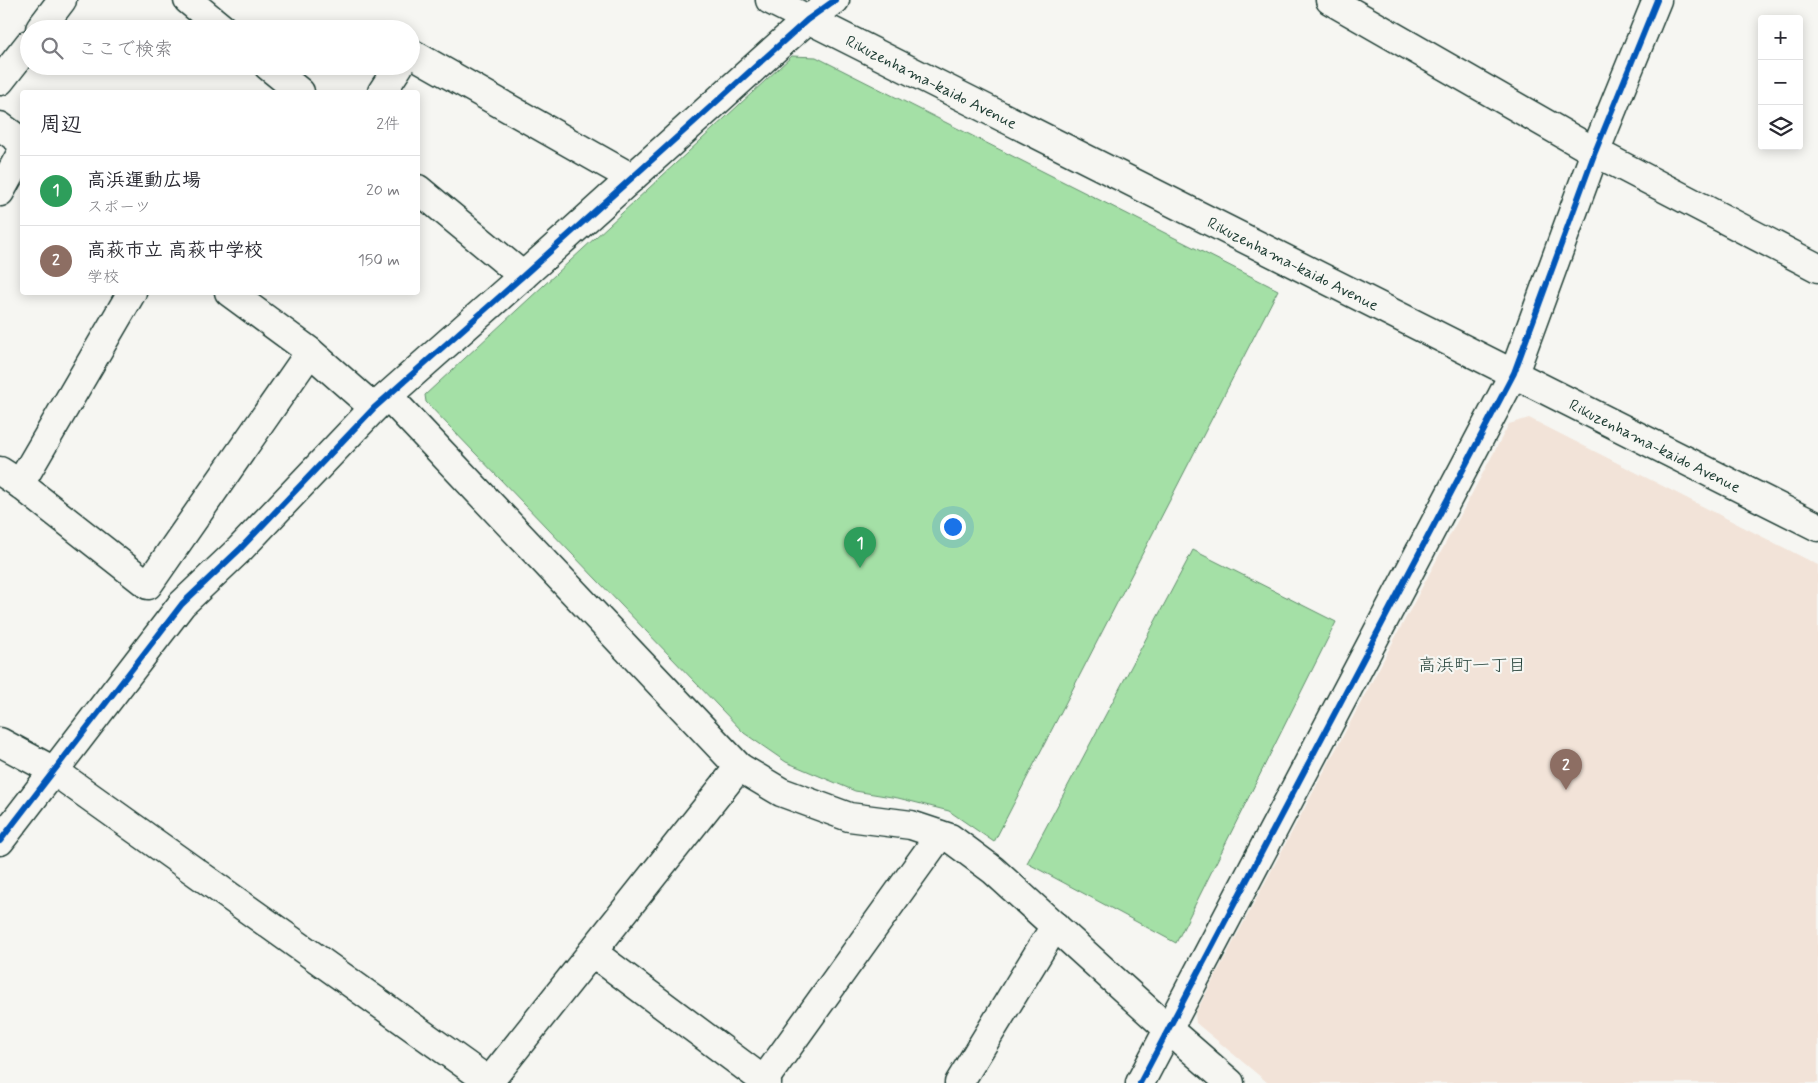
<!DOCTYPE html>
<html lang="ja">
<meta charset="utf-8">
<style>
body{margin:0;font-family:Mynerve,"Klee One",sans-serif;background:#f7f7f7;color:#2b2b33}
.controls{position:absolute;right:15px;top:15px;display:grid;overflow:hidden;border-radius:5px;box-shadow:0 2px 12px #0003}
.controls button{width:45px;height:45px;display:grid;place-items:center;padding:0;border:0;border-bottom:1px solid #e1e1e2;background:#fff;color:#2b2b33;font:25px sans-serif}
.you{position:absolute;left:952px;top:526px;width:18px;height:18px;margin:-12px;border:4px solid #fff;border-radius:50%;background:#1a73e8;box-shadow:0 0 0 8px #1a73e833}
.badge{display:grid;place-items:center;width:32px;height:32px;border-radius:50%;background:#111827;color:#fff;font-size:16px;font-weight:700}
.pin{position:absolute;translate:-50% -41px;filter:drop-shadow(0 1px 2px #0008)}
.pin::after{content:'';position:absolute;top:26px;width:18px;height:15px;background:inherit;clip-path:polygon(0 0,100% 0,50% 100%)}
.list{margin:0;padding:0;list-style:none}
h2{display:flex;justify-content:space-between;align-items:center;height:65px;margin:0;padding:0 20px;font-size:21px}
h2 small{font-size:16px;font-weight:400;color:#7c7c81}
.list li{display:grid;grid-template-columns:32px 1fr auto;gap:15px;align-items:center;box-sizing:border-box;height:70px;padding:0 20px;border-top:1px solid #e1e1e2}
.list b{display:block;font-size:19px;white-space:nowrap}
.list p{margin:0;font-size:16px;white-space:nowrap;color:#7c7c81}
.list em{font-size:16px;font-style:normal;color:#7c7c81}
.icon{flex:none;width:28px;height:28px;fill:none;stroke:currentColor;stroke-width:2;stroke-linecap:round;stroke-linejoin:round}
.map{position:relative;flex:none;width:1818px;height:1083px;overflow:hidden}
.search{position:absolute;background:#fff;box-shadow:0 2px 12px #0003;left:20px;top:20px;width:400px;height:55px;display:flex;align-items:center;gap:12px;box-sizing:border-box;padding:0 18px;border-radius:28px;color:#7c7c81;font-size:19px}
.panel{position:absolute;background:#fff;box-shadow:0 2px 12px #0003;left:20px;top:90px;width:400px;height:205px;border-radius:5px}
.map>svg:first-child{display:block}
.built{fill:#f2e3d8}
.green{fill:#a4e0a6;stroke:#628e6d}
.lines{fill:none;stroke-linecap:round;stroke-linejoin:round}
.minor-casing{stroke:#1f3d34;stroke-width:31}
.highway-casing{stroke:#1f3d34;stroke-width:31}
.minor{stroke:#f6f6f2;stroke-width:28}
.highway{stroke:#f6f6f2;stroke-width:28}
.cycleway-casing{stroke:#f6f6f2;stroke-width:9}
.cycleway{stroke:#0057b8;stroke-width:6}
.labels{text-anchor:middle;stroke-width:4.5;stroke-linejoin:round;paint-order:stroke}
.street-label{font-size:16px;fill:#1f3d34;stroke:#f6f6f2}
.neighbourhood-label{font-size:18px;fill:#1f3d34;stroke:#f6f6f2}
</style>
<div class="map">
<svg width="1818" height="1083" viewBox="0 0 1818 1083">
<rect width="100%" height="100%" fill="#f6f6f2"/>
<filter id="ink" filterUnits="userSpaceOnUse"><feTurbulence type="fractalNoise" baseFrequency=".02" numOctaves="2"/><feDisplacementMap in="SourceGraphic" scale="10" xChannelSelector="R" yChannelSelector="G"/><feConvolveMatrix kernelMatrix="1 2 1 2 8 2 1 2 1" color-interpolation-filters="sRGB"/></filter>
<g filter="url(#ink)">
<path class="built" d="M1529,418l289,147v518h-550l-72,-60 -1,-9 314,-590z"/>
<g class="green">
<path d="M792,56l24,1 462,233 -284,552 -45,-31 -51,-13 -43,-7 -69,-29 -42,-29 -318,-331 -1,-7z"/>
<path d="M1193,550l143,72 -160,321 -149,-80z"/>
</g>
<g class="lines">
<g class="minor-casing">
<g id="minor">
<path d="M188,0l35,29"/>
<path d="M1330,0l265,152 223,116"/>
<path d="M40,29l22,-29"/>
<path d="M411,53l221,125"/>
<path d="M268,66l32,26"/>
<path d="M0,81l29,-37"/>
<path d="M382,92l17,-26"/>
<path d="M0,126l22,16"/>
<path d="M418,189l105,87"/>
<path d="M0,192l22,-40"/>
<path d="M229,292l79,58 66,58"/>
<path d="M388,396l351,371 42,25 68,25 62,8 39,13 43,32 175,159 62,54"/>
<path d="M0,471l17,11 131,103 162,-233"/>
<path d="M20,484l112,-192"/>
<path d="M0,742l54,29 437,312"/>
<path d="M0,841l182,-237 58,-55 134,-141 149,-132 284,-256 28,-20"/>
<path d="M592,952l175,131"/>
<path d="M488,1083l251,-316"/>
<path d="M762,1083l178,-248"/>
<path d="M959,1083l96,-157"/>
<path d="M1140,1083l374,-710 81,-221 62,-152"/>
</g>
</g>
<g class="highway-casing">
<g id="highway">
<path id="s1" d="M770,0l1048,527"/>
</g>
</g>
<use href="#minor" class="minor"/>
<use href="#highway" class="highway"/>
<g class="cycleway-casing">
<g id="cycleway">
<path d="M0,841l182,-237 58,-55 134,-141 149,-132 284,-256 28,-20"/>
<path d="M1140,1083l374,-710 81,-221 62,-152"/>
</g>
</g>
<use href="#cycleway" class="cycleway"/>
</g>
</g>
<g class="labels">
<g class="street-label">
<text dy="6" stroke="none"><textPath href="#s1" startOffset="181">Rikuzenhama-kaido Avenue</textPath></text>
<text dy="6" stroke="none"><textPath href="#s1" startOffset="586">Rikuzenhama-kaido Avenue</textPath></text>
<text dy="6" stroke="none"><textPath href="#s1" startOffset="991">Rikuzenhama-kaido Avenue</textPath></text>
</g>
<g class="neighbourhood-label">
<text x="1472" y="671">高浜町一丁目</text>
</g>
</g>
</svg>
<div class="controls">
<button>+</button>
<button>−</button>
<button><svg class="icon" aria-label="layers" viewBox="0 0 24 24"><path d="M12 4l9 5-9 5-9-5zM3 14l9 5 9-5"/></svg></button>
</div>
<div class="you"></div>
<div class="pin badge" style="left:860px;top:568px;background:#2e9e5b">1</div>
<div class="pin badge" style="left:1566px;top:790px;background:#8d6e63">2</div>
<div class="search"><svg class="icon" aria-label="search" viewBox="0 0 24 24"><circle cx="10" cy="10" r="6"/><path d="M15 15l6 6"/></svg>ここで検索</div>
<section class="panel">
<h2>周辺<small>2件</small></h2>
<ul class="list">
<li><span class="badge" style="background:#2e9e5b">1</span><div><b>高浜運動広場</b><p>スポーツ</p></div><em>20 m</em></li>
<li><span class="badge" style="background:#8d6e63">2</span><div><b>高萩市立 高萩中学校</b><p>学校</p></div><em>150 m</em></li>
</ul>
</section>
</div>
